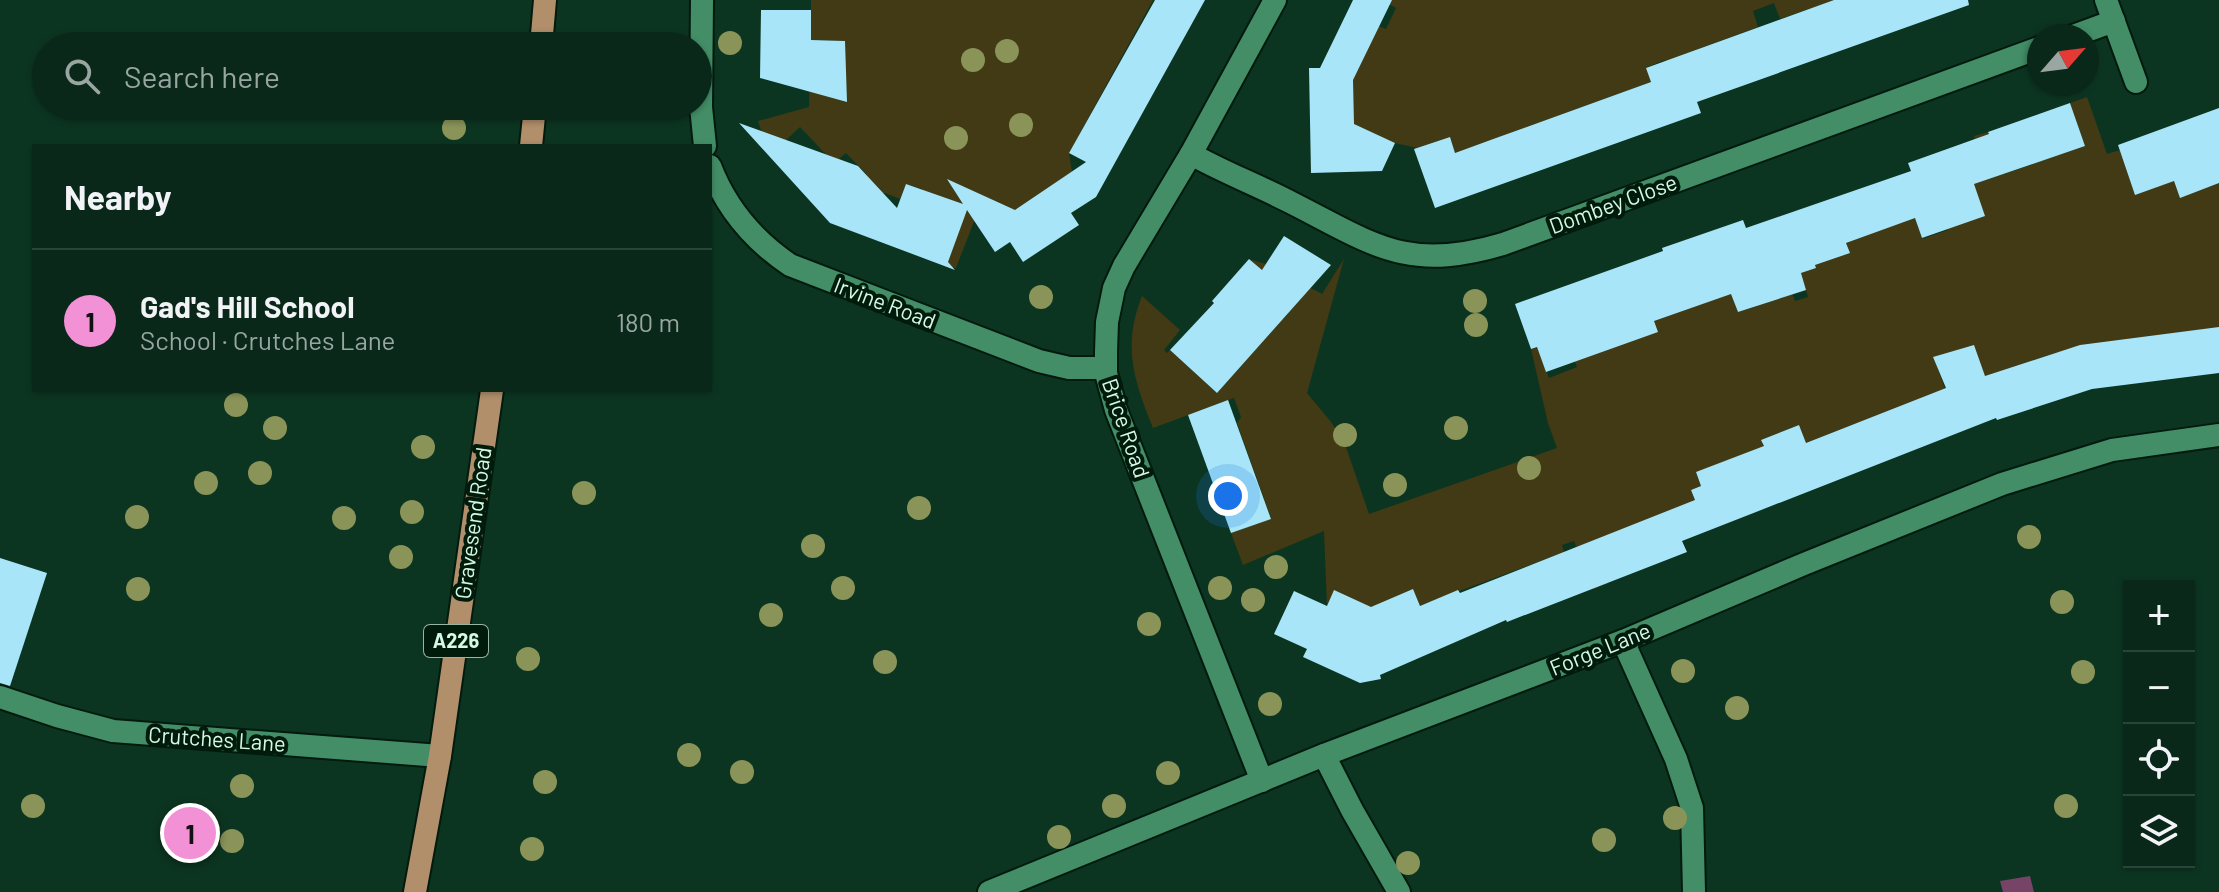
<!DOCTYPE html>
<meta charset="utf-8">
<style>
body{margin:0;font-family:Barlow,sans-serif;background:#173426;color:#f1f3f6}
.controls{position:absolute;right:24px;bottom:24px;display:grid;overflow:hidden;border-radius:0px;box-shadow:0 2px 6px #0004}
.controls button{width:72px;height:72px;display:grid;place-items:center;padding:0;border:0;border-bottom:2px solid #294438;background:#092819;color:#f1f3f6;font:40px sans-serif}
.compass{position:absolute;left:2027px;top:24px;width:72px;height:72px;border-radius:50%;background:#092819;box-shadow:0 2px 6px #0004;rotate:62deg}
.you{position:absolute;left:1228px;top:496px;width:28px;height:28px;margin:-20px;border:6px solid #fff;border-radius:50%;background:#1a73e8;box-shadow:0 0 0 12px #1a73e833}
.badge{display:grid;place-items:center;width:52px;height:52px;border-radius:50%;background:#f291d6;color:#111;font-size:26px;font-weight:700}
.pin{position:absolute;translate:-50% -50%;border:4px solid #fff;box-shadow:0 2px 8px #0006}
.list{margin:0;padding:0;list-style:none}
h2{display:flex;justify-content:space-between;align-items:center;height:104px;margin:0;padding:0 32px;font-size:34px}
h2 small{font-size:26px;font-weight:400;color:#99a6a2}
.list li{display:grid;grid-template-columns:52px 1fr auto;gap:24px;align-items:center;box-sizing:border-box;height:144px;padding:0 32px;border-top:2px solid #294438}
.list b{display:block;font-size:30px;white-space:nowrap}
.list p{margin:0;font-size:26px;white-space:nowrap;color:#99a6a2}
.list em{font-size:26px;font-style:normal;color:#99a6a2}
.icon{flex:none;width:44px;height:44px;fill:none;stroke:currentColor;stroke-width:2;stroke-linecap:round;stroke-linejoin:round}
.map{position:relative;flex:none;width:2219px;height:892px;overflow:hidden}
.search{position:absolute;background:#092819;box-shadow:0 2px 6px #0004;left:32px;top:32px;width:680px;height:88px;display:flex;align-items:center;gap:20px;box-sizing:border-box;padding:0 28px;border-radius:44px;color:#99a6a2;font-size:30px}
.panel{position:absolute;background:#092819;box-shadow:0 2px 6px #0004;left:32px;top:144px;width:680px;height:248px;border-radius:0px}
.map>svg:first-child{display:block}
.green{fill:#413a14}
.water{fill:#754467}
.building{fill:#a8e5f8}
.lines{fill:none;stroke-linecap:round;stroke-linejoin:round}
.service-casing{stroke:#031a0e;stroke-width:26}
.minor-casing{stroke:#031a0e;stroke-width:26}
.tertiary-casing{stroke:#031a0e;stroke-width:26}
.primary-casing{stroke:#031a0e;stroke-width:26}
.service{stroke:#438e67;stroke-width:22}
.minor{stroke:#438e67;stroke-width:22}
.tertiary{stroke:#438e67;stroke-width:22}
.primary{stroke:#b18f6b;stroke-width:22}
.tree{fill:#8a9358}
.labels{text-anchor:middle;stroke-width:8;stroke-linejoin:round;paint-order:stroke}
.shield{fill:#001b0c;stroke:#95b6a2;stroke-width:2}
.shield-label{font-size:20px;font-weight:bold;fill:#d5f9e3}
.street-label{font-size:22px;fill:#d5f9e3;stroke:#001b0c}
</style>
<div class="map">
<svg width="2219" height="892" viewBox="0 0 2219 892">
<rect width="100%" height="100%" fill="#0c3521"/>
<g class="green">
<path d="M811,0h342l-84,153 3,19 -90,61 -7,-14 -19,49 -9,-2 -25,-77 -16,-5 -6,15 -15,-6 -10,3 -8,-21 -21,-22 -12,10 -34,-36 -31,29 -11,-35 51,-14 1,-44 35,-11v-11l-34,-1z"/>
<path d="M1382,0h453l-55,19 -6,-16 -21,8 5,16 -60,22 5,15 -32,11 -6,-15 -18,7 4,15 -196,71 -5,-16 -33,11 -22,-5 -19,-8 -15,33 -6,4 -3,-104 27,-42 7,3 10,-21z"/>
<path d="M2087,97l20,57 13,-4 15,44 39,-13 6,16 37,-13 -22,-58 24,1v200l-145,68 -15,-43 -77,25 -22,-11 -6,-15 -20,7 11,31 -72,75 -16,-41 -51,20 -7,-18 -38,15 8,19 -73,13 5,14 -10,4 12,31 -111,22 16,40 -14,6 -20,-48 -12,4 2,7c-48,19 -96,35 -144,54l-7,-16 -13,48 -66,-47 -7,15 -3,-75 -81,34 -12,-32 40,-15 -34,-95 4,-6 -7,-19 -81,30c-19,-47 -31,-82 -11,-132l38,34 -16,20 3,3 3,-3 47,43 80,-90 -48,-44 17,5 56,30 22,-35 -37,134 24,29 14,22 24,70 188,-66 -9,-25 -17,-74 6,-2 12,31 28,-11 -12,-32 82,-32 79,-24 12,33 19,-6 -7,-18 35,-15 10,28 13,-4 -7,-24 15,-5 -5,-13 38,-2 -3,-10 69,-26 7,22 26,-9 -7,-21 21,-59 15,-5 -3,-9 14,-4 16,42 81,-28 -15,-43z"/>
</g>
<path class="water" d="M2030,876l4,16h-31l-3,-11z"/>
<g class="building">
<path d="M1155,0h50l-109,197 -25,16 8,12 -56,37 -13,-20 -15,10 -28,-42 -19,52 7,8 -125,-47 -91,-100 119,43 39,42 9,-24 57,20 -16,-25 68,31 71,-48 -17,-9z"/>
<path d="M1353,0h39l-39,80 1,44 41,19 -13,28 -71,2 -2,-105h11z"/>
<path d="M1834,0h134l1,5 -272,97 4,11 -266,95 -21,-59 36,-12 5,16 41,-15 155,-56 -5,-14z"/>
<path d="M761,10h50v30l34,1 2,61 -87,-24z"/>
<path d="M2070,103l15,43 -111,38 11,32 -63,22 -7,-20 -69,25 4,10 -35,12 1,3 -15,5 5,17 -68,22 -7,-18 -77,27 4,11 -112,40 -9,-25 -6,2 -16,-45 148,-53 -1,-3 81,-28 3,8 165,-57 -3,-8 81,-29 -1,-2z"/>
<path d="M2219,108v75l-39,15 -6,-17 -39,14 -17,-50z"/>
<path d="M1284,236l47,29 -114,128 -47,-43 44,-47 -2,-2 37,-42 13,11z"/>
<path d="M2219,327v46l-127,16 -95,31 -1,-2 -314,123 5,11 -180,70 -1,-2 -126,55 1,4 -21,4 -57,-26 4,-8 -33,-15 20,-43 33,15 7,-16 37,17 42,-18 7,17 38,-16 2,3 235,-93 -4,-10 10,-4 -5,-14 68,-26 -3,-6 38,-15 7,18 140,-55 -13,-31 41,-12 11,31 95,-31z"/>
<path d="M1228,400l43,119 -40,14 -43,-118z"/>
<path d="M0,558l47,15 -37,113 -10,-3z"/>
</g>
<g class="lines">
<g class="service-casing">
<g id="service">
<path d="M1623,641l53,118 16,49 2,84"/>
<path d="M1324,755l28,55 47,82"/>
</g>
</g>
<g class="minor-casing">
<g id="minor">
<path d="M702,0l-1,107 4,39"/>
<path d="M2106,0l30,82"/>
<path d="M2073,36l41,-15"/>
<path d="M1191,154c32,18 66,31 99,48 83,42 116,71 213,42l536,-196"/>
<path d="M710,166c16,42 43,74 80,99l249,96 30,7h37"/>
<path d="M1262,781l-146,-371 -10,-37v-21l1,-30 7,-34 10,-22 67,-112 84,-154"/>
</g>
</g>
<g class="tertiary-casing">
<g id="tertiary">
<path d="M0,697l57,19 56,15 327,25"/>
<path d="M989,892l335,-137 299,-114 181,-77 198,-80 110,-34 107,-15"/>
</g>
</g>
<g class="primary-casing">
<g id="primary">
<path d="M541,46l4,-46"/>
<path d="M531,146l4,-40"/>
<path d="M415,892l25,-136 52,-366"/>
</g>
</g>
<use href="#service" class="service"/>
<use href="#minor" class="minor"/>
<use href="#tertiary" class="tertiary"/>
<use href="#primary" class="primary"/>
</g>
<g class="tree">
<circle cx="730" cy="43" r="12"/>
<circle cx="1007" cy="51" r="12"/>
<circle cx="973" cy="60" r="12"/>
<circle cx="1021" cy="125" r="12"/>
<circle cx="454" cy="128" r="12"/>
<circle cx="956" cy="138" r="12"/>
<circle cx="1041" cy="297" r="12"/>
<circle cx="1475" cy="301" r="12"/>
<circle cx="1476" cy="325" r="12"/>
<circle cx="236" cy="405" r="12"/>
<circle cx="275" cy="428" r="12"/>
<circle cx="1456" cy="428" r="12"/>
<circle cx="1345" cy="435" r="12"/>
<circle cx="423" cy="447" r="12"/>
<circle cx="1529" cy="468" r="12"/>
<circle cx="260" cy="473" r="12"/>
<circle cx="206" cy="483" r="12"/>
<circle cx="1395" cy="485" r="12"/>
<circle cx="584" cy="493" r="12"/>
<circle cx="919" cy="508" r="12"/>
<circle cx="412" cy="512" r="12"/>
<circle cx="137" cy="517" r="12"/>
<circle cx="344" cy="518" r="12"/>
<circle cx="2029" cy="537" r="12"/>
<circle cx="813" cy="546" r="12"/>
<circle cx="401" cy="557" r="12"/>
<circle cx="1276" cy="567" r="12"/>
<circle cx="843" cy="588" r="12"/>
<circle cx="1220" cy="588" r="12"/>
<circle cx="138" cy="589" r="12"/>
<circle cx="1253" cy="600" r="12"/>
<circle cx="2062" cy="602" r="12"/>
<circle cx="771" cy="615" r="12"/>
<circle cx="1149" cy="624" r="12"/>
<circle cx="528" cy="659" r="12"/>
<circle cx="885" cy="662" r="12"/>
<circle cx="1683" cy="671" r="12"/>
<circle cx="2083" cy="672" r="12"/>
<circle cx="1270" cy="704" r="12"/>
<circle cx="1737" cy="708" r="12"/>
<circle cx="689" cy="755" r="12"/>
<circle cx="742" cy="772" r="12"/>
<circle cx="1168" cy="773" r="12"/>
<circle cx="545" cy="782" r="12"/>
<circle cx="242" cy="786" r="12"/>
<circle cx="33" cy="806" r="12"/>
<circle cx="1114" cy="806" r="12"/>
<circle cx="2066" cy="806" r="12"/>
<circle cx="1675" cy="818" r="12"/>
<circle cx="1059" cy="837" r="12"/>
<circle cx="1604" cy="840" r="12"/>
<circle cx="232" cy="841" r="12"/>
<circle cx="532" cy="849" r="12"/>
<circle cx="1408" cy="863" r="12"/>
</g>
<g class="labels">
<rect class="shield" x="424" y="625" width="64" height="32" rx="6"/>
<g class="shield-label">
<text x="456" y="648">A226</text>
</g>
<g class="street-label">
<text transform="translate(1613 204) rotate(-20)" y="8">Dombey Close</text>
<text transform="translate(885 303) rotate(21)" y="8">Irvine Road</text>
<text transform="translate(1126 428) rotate(71)" y="8">Brice Road</text>
<text transform="translate(473 523) rotate(-82)" y="8">Gravesend Road</text>
<text transform="translate(1600 649) rotate(-22)" y="8">Forge Lane</text>
<text transform="translate(217 739) rotate(4)" y="8">Crutches Lane</text>
</g>
</g>
</svg>
<div class="controls">
<button>+</button>
<button>−</button>
<button><svg class="icon" aria-label="locate" viewBox="0 0 24 24"><circle cx="12" cy="12" r="6"/><path d="M12 2v4M12 18v4M2 12h4M18 12h4"/></svg></button>
<button><svg class="icon" aria-label="layers" viewBox="0 0 24 24"><path d="M12 4l9 5-9 5-9-5zM3 14l9 5 9-5"/></svg></button>
</div>
<svg class="compass" viewBox="-18 -18 36 36"><path d="M0-13l5 13h-10z" fill="#e53935"/><path d="M0 13l5-13h-10z" fill="#99a6a2"/></svg>
<div class="you"></div>
<div class="pin badge" style="left:190px;top:833px">1</div>
<div class="search"><svg class="icon" aria-label="search" viewBox="0 0 24 24"><circle cx="10" cy="10" r="6"/><path d="M15 15l6 6"/></svg>Search here</div>
<section class="panel">
<h2>Nearby<small></small></h2>
<ul class="list">
<li><span class="badge">1</span><div><b>Gad's Hill School</b><p>School · Crutches Lane</p></div><em>180 m</em></li>
</ul>
</section>
</div>
